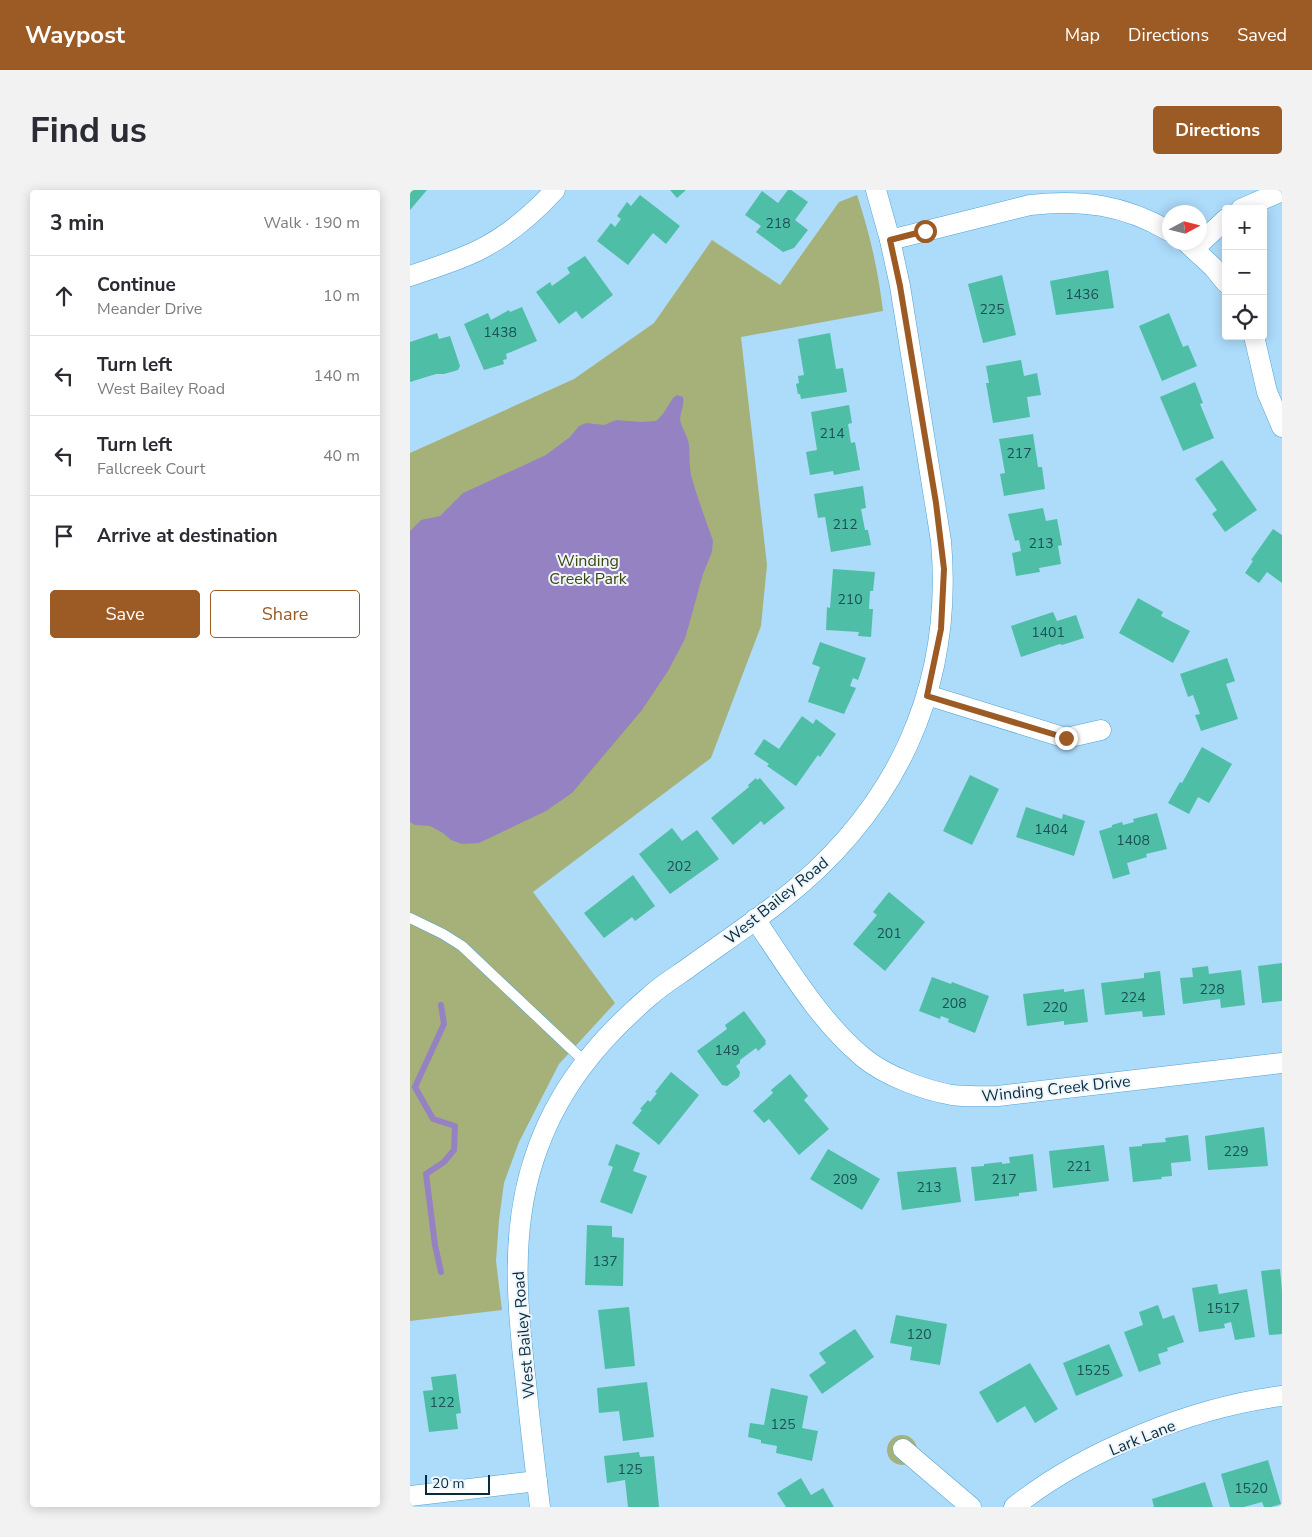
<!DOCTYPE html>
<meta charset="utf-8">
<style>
body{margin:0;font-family:"Nunito Sans",sans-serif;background:#f2f2f3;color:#2b2b33}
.controls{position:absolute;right:15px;top:15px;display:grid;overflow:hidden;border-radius:5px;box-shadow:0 2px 12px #0003}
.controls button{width:45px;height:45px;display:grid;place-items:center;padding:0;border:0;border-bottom:1px solid #e1e1e2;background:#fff;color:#2b2b33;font:25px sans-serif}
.compass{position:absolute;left:752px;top:15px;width:45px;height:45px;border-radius:50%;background:#fff;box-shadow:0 2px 12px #0003;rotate:83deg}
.scale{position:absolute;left:15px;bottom:12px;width:65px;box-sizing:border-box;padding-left:5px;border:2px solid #072b3f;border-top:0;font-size:14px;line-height:18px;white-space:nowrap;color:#072b3f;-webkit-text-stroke:4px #eff6fb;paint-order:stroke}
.stop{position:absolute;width:15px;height:15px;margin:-11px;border:4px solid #9c5b25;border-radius:50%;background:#fff}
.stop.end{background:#9c5b25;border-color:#fff;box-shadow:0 1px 5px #0008}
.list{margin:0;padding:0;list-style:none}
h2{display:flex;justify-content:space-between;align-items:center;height:65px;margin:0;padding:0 20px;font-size:21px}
h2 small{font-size:16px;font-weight:400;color:#7c7c81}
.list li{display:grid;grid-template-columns:32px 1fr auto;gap:15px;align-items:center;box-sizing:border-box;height:80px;padding:0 20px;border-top:1px solid #e1e1e2}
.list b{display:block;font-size:19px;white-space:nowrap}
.list p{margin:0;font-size:16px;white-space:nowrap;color:#7c7c81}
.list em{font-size:16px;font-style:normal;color:#7c7c81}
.actions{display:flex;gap:10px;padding:15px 20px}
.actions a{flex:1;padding:11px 0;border:1px solid #9c5b25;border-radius:5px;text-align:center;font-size:18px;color:#9c5b25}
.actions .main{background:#9c5b25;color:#fff}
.icon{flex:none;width:28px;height:28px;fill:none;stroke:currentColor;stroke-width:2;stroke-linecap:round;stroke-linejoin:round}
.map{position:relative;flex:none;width:872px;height:1317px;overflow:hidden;border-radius:5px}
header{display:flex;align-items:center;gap:30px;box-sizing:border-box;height:70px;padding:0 25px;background:#9c5b25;color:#fff}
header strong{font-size:24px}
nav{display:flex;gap:28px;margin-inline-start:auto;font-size:18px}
.intro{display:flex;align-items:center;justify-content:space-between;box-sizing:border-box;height:120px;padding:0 30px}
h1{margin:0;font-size:35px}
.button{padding:12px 22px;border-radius:5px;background:#9c5b25;color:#fff;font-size:18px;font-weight:700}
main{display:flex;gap:30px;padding:0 30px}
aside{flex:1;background:#fff;border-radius:5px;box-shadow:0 2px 12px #0003}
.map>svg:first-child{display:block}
.green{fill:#a6b17a}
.water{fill:#9582c3}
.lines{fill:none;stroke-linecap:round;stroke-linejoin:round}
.stream{stroke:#9582c3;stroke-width:6}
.building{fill:#4fbea7}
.service-casing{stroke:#50a2d2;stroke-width:11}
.minor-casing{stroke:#50a2d2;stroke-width:21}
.service{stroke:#fff;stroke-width:10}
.minor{stroke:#fff;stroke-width:20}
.route{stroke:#9c5b25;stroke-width:6}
.labels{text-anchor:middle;stroke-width:4;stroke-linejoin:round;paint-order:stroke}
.number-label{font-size:14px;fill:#195059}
.park-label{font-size:16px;fill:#404710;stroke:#eff6fb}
.street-label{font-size:16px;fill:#072b3f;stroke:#eff6fb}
</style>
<header>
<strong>Waypost</strong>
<nav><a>Map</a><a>Directions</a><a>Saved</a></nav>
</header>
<div class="intro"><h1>Find us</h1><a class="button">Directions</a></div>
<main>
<aside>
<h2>3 min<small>Walk · 190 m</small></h2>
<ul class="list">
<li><svg class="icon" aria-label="ahead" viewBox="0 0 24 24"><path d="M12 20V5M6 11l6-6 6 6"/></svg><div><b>Continue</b><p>Meander Drive</p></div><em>10 m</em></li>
<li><svg class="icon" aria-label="left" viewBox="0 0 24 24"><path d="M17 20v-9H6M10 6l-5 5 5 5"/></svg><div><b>Turn left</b><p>West Bailey Road</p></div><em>140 m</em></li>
<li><svg class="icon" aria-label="left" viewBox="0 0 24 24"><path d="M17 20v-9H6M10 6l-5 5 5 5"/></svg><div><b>Turn left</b><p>Fallcreek Court</p></div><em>40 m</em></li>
<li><svg class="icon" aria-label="arrive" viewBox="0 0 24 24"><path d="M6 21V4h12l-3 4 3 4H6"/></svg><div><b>Arrive at destination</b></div></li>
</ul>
<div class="actions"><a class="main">Save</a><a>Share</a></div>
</aside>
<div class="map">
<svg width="872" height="1317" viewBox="0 0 872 1317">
<rect width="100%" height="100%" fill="#addbfa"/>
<g class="green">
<path d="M447,5c13,39 21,75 26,116l-142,26 26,228 -6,61 -50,132 -178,134 82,111 -56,61 -40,78 -15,41 -5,37 -3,41 6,49 -92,11v-868l164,-74 80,-56 58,-83 68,45 59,-83z"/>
<circle cx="492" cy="1260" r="15"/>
</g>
<path class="water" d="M267,205l6,2c2,11 -5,18 -2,26 2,8 7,13 8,22 1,10 0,20 2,30 6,22 15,45 22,66l-1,11 -9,22 -18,65 -17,32 -26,39 -70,83 -26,18 -67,32 -17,1 -11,-4 -8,-7 -13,-7 -15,-1 -5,-3v-291l11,-11 19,-4 23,-23 83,-38 24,-18 9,-11 7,-3 18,2 12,-5 25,2 15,-1 7,-7 10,-16z"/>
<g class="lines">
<path class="stream" d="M31,815l3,19 -29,63 18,32 22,7 -1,24 -10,12 -18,12 9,71 6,27"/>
</g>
<g class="building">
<path d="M0,0h17l-17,20z"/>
<path d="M260,0h16l-9,8z"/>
<path d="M378,0h3l17,12 -13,18 13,10 -14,18 -11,4 -27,-20 5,-6 -16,-11 17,-24 16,12z"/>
<path d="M230,5l40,31 -14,18 -13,-11 -25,32 -31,-24 14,-18 4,4 6,-8 -4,-3 10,-14 4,4z"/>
<path d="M175,66l28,39 -31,24 -6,-8 -17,13 -23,-32 14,-10 2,4 18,-13 -3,-5z"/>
<path d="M698,80l6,38 -58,7 -6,-34z"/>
<path d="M592,85l14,60 -33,8 -15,-59z"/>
<path d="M112,117l15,34 -31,13 1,5 -4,1 1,4 -20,6 -20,-46 24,-11 3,7 18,-10 1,2z"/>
<path d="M759,123l14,34 5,-2 9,21 -35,15 -23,-55z"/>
<path d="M27,143l2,6 11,-3 10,30 -2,4 -14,4h-8l-26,8v-40z"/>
<path d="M420,143l6,36 7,-1 4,24 -46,7 -1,-5h-2l-2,-10 3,-1 -1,-7 6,-1 -6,-36z"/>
<path d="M611,170l3,16 13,-3 4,22 -14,2 3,20 -37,6 -7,-40h3l-3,-17z"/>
<path d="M785,192l8,21 -3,1 14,34 -31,13 -23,-54z"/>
<path d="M439,215l3,18 -4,1 3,19 4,-1 5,28 -26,5 -1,-4 -23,4 -4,-23 11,-2 -6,-38z"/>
<path d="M623,244l5,33h4l3,22 -41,7 -4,-22 5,-1 -6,-34z"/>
<path d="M812,270l35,50 -32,22 -13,-18 5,-4 -22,-31z"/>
<path d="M453,296l3,22 -5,1 4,21h3l3,15 -40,7 -6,-35 -7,1 -4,-24z"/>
<path d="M633,318l3,13 11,-2 5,26 -4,1 3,18 -22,4 1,4 -24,4 -4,-23 9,-2 -2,-11 -4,1 -7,-27z"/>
<path d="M863,339l9,6v48l-15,-11 -8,11 -14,-10 8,-12 -2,-1z"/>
<path d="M423,379l42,3 -2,19h-3l-1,18h4l-2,28 -13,-1 1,-4 -33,-2 1,-23 3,1z"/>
<path d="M728,408l25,14 -2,4 29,15 -17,32 -54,-30z"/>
<path d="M643,422l4,9 19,-6 8,23 -22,7 -2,-1 -39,13 -10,-31z"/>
<path d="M410,452l46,16 -8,22 -5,-2 -3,8 6,2 -12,26 -36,-12 12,-35 -8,-3z"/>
<path d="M817,468l8,23 -9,3 12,35 -37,12 -6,-16 5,-1 -7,-19 -5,2 -8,-23z"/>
<path d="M392,526l11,8 3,-5 20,15 -16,23 -2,-2 -22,31 -29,-20 2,-2 -15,-10 10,-15 15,10z"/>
<path d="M792,557l30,17 -23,39 -11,-6 -9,17 -21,-11 12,-21 2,1z"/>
<path d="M560,585l29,14 -27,56 -29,-14z"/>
<path d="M346,588l1,2 3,-2 25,30 -21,17 -3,-4 -28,24 -22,-27 38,-31 -1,-2z"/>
<path d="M616,617l36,12 1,-5 22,7 -11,35 -58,-19z"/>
<path d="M747,623l10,36 -21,5 1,3 -20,6 3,11 -17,5 -14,-48 13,-4v-2l10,-3 1,3 11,-3 -1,-3z"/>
<path d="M262,638l10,13 15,-11 22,29 -49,35 -31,-40z"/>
<path d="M223,685l22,31 -20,15 -3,-4 -28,21 -20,-25z"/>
<path d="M479,702l36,30 -40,49 -32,-27 24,-29 -4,-3z"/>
<path d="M872,773v38l-20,2 -4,-37z"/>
<path d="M798,776l1,8 32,-4 4,35 -24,3 -1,-9 -37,5 -3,-26 13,-1 -1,-9z"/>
<path d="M750,781l5,44 -22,2 -1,-6 -37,4 -4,-32 43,-5v-5z"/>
<path d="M522,787l19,7 1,-2 37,14 -14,37 -27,-11 1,-3 -8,-3 -1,3 -21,-8z"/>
<path d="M654,799v3l20,-3 4,33 -24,3v-4l-37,5 -4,-32z"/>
<path d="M334,821l22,30 -1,1 1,2 -8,7 -2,-3 -16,12v3l-4,3 4,6 -1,5 -12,9 -5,-1 -25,-34 30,-22 -2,-4z"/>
<path d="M261,882l28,23 -40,50 -27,-22 10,-13 -2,-1 8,-9 2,2 7,-9 -2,-1z"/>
<path d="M380,884l18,22 -4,4 25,29 -30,26 -30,-36 -5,4 -11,-12 20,-18 -2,-3z"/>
<path d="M854,937l4,39 -60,4 -3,-34z"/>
<path d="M778,945l3,26 -20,2 1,13 -11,1 1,2 -29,3 -4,-35 13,-1v-2l24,-2 -1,-4z"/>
<path d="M206,954l24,9 -7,18 14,5 -15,38 -32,-12 13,-35 -5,-2z"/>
<path d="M694,955l5,36 -56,7 -4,-37z"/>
<path d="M418,959l52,30 -18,31 -52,-31z"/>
<path d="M623,964l4,37 -18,2v3l-44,5 -4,-34 13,-1v-2l18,-2v2l8,-1 -1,-6z"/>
<path d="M546,977l5,35 -59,8 -5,-38z"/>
<path d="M177,1035l25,1v11l12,1 -1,48 -38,-1z"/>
<path d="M870,1079l2,22v43l-13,1 -8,-64z"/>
<path d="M807,1094l2,10 28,-5 8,48 -20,3 -4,-18 -7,2 1,4 -26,4 -7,-44z"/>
<path d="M748,1115l5,14 11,-4 10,27 -17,6 1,3 -10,3 3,10 -22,8 -15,-40 19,-7 -4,-13z"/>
<path d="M219,1117l6,59 -30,3 -7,-59z"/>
<path d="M486,1125l51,9 -7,41 -30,-5 2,-13 -22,-4z"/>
<path d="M445,1139l19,28 -52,37 -13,-19 17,-12 -7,-10z"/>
<path d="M699,1154l14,32 -47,20 -13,-33z"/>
<path d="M620,1173l28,46 -23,14 -10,-17 -28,17 -18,-31z"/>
<path d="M46,1184l5,39 -5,1 2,15 -29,3 -6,-41 10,-1 -2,-13z"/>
<path d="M237,1192l7,55 -31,4 -4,-30 -20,2 -2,-25z"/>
<path d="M361,1198l37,8 -6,32 16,3 -6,30 -36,-8 1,-7 -16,-3v-3l-13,-3 2,-14 14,2z"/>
<path d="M229,1262l1,5 14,-1 5,51h-31l-3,-27 -18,3 -3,-27z"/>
<path d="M858,1270l13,44 -10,3h-7l-2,-5 -18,5h-14l-9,-33z"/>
<path d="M391,1288l10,17 12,-7 11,19h-48l-9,-14z"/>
<path d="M795,1292l8,25h-59l-2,-8z"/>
</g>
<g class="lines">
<g class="service-casing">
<path id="service" d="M0,728l33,16 19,12 123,116"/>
</g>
<g class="minor-casing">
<g id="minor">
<path d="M831,19l41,-18"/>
<path d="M480,50l140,-35c52,-6 94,0 139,26"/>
<path d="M776,52l27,25 13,16"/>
<path d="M784,59l32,-30"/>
<path d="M0,86c23,-8 47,-15 69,-26 30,-15 54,-36 76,-60"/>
<path d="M844,146l13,56 15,35"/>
<path d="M517,505l139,43 35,-8"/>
<path d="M345,729c32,47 65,103 109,139 22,18 60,32 88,37 15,2 30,1 46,1l284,-33"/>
<path d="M493,1259l68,58"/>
<path d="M0,1306l127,-15"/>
<path d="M130,1317c-5,-41 -10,-83 -14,-124 -9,-75 -16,-151 8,-224 22,-68 63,-118 117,-164 11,-10 24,-18 37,-27 30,-22 62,-43 91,-66 116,-90 175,-213 162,-361l-41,-255 -10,-46 -14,-50"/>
<path d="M604,1317c70,-56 179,-100 268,-111"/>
</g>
</g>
<use href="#service" class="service"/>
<use href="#minor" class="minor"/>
</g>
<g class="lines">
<path class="route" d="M515,41l-35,9 10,46 36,217 8,66 -3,60 -14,67 139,42"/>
</g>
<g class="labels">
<g class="number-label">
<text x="368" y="38">218</text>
<text x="672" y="109">1436</text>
<text x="582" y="124">225</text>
<text x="90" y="147">1438</text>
<text x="422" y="248">214</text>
<text x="609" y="268">217</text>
<text x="435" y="339">212</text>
<text x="631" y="358">213</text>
<text x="440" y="414">210</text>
<text x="638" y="447">1401</text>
<text x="641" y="644">1404</text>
<text x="723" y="655">1408</text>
<text x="269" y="681">202</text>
<text x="479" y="748">201</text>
<text x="802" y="804">228</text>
<text x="723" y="812">224</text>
<text x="544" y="818">208</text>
<text x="645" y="822">220</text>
<text x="317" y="865">149</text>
<text x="826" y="966">229</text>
<text x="669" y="981">221</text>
<text x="435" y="994">209</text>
<text x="594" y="994">217</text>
<text x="519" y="1002">213</text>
<text x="195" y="1076">137</text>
<text x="813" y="1123">1517</text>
<text x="509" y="1149">120</text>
<text x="683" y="1185">1525</text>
<text x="32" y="1217">122</text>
<text x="373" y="1239">125</text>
<text x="220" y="1284">125</text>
<text x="841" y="1303">1520</text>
</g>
<g class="park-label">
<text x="178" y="376">Winding<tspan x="178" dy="18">Creek Park</tspan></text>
</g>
<g class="street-label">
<text transform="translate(366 710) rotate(-39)" y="6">West Bailey Road</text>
<text transform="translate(646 898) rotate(-6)" y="6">Winding Creek Drive</text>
<text transform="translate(113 1145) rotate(-95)" y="6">West Bailey Road</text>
<text transform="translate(732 1247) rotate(-22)" y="6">Lark Lane</text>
</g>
</g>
</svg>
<div class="controls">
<button>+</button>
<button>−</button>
<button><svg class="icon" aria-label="locate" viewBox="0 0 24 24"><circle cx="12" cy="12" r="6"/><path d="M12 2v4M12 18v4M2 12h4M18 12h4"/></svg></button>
</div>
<svg class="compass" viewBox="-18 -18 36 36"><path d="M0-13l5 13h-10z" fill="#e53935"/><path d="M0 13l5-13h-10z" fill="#7c7c81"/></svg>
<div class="scale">20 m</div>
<div class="stop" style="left:515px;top:41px"></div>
<div class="stop end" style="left:656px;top:548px"></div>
</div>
</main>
